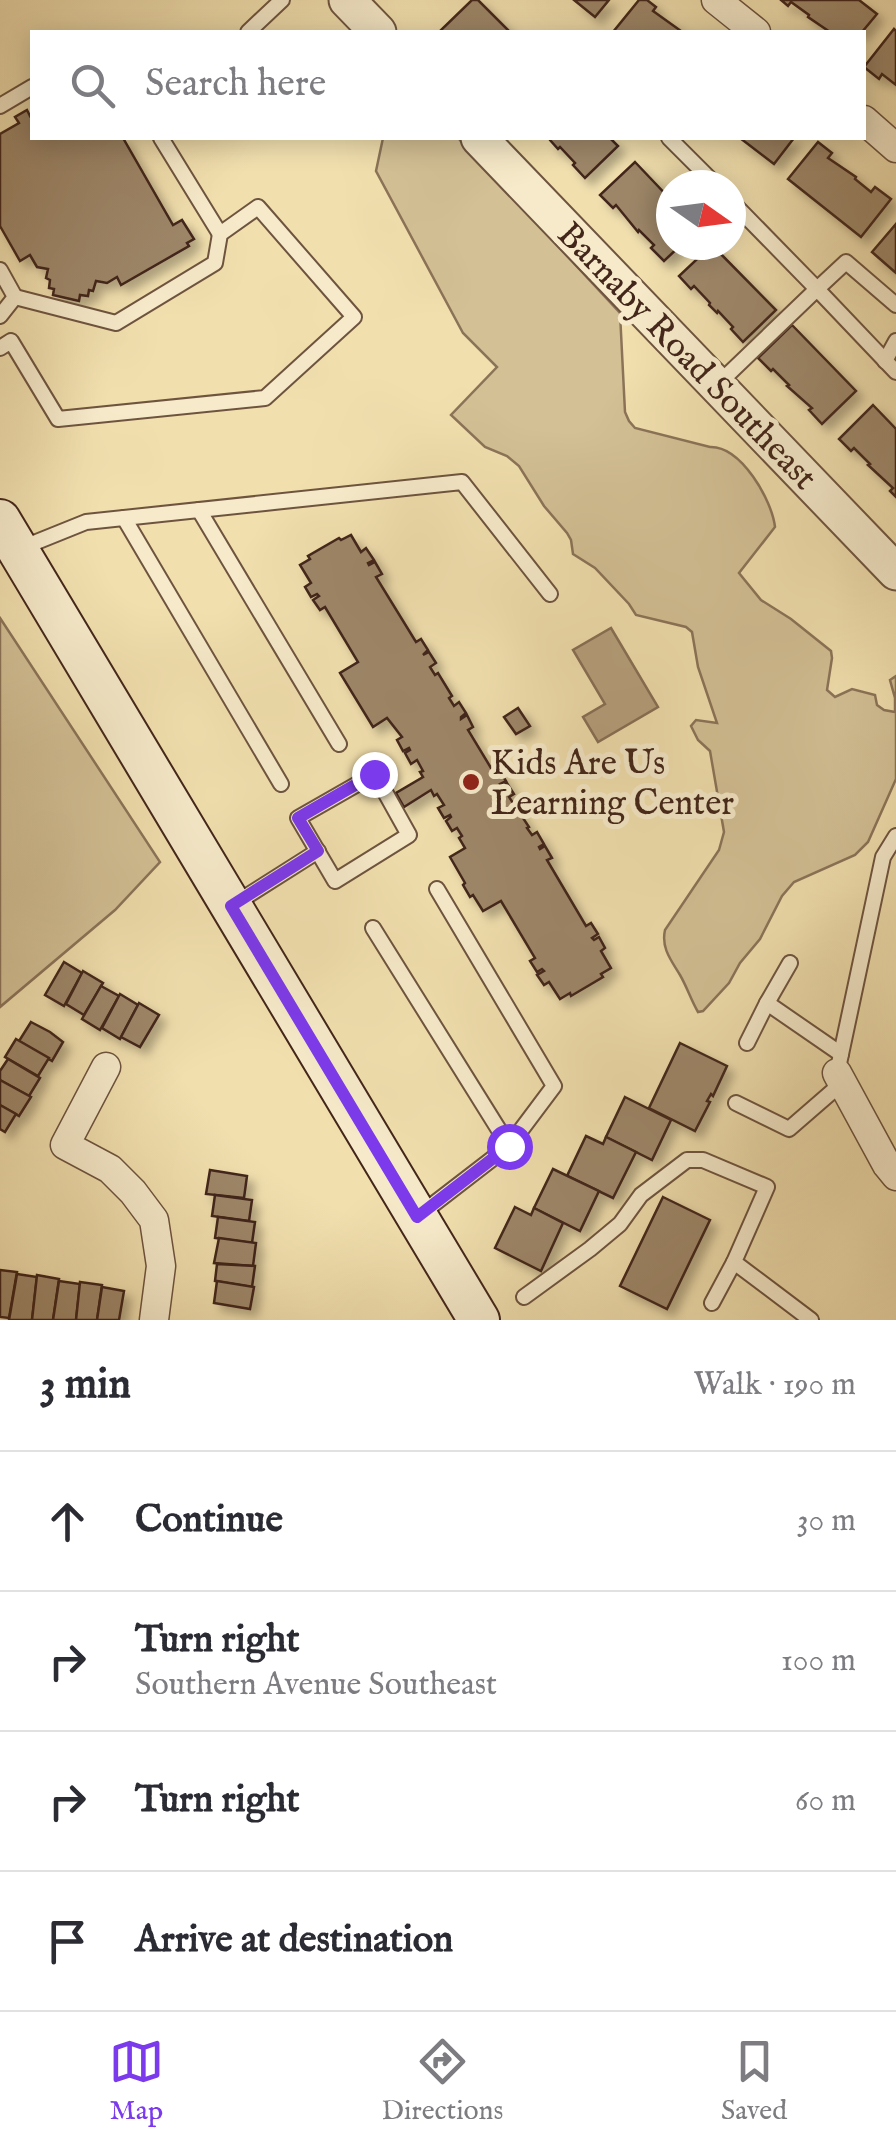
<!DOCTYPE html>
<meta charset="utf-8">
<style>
body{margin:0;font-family:"IM FELL English",serif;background:#f2f2f3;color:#2b2b33}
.compass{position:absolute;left:656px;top:170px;width:90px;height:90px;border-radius:50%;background:#fff;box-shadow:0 5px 25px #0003;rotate:104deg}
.stop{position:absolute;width:30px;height:30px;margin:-22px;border:8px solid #7c3aed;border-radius:50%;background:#fff}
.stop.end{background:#7c3aed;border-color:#fff;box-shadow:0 2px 10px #0008}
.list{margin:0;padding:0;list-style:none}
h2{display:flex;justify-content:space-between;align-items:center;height:130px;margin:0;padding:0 40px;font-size:42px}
h2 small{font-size:32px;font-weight:400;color:#7c7c81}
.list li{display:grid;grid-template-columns:65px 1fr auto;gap:30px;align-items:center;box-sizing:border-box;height:140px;padding:0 40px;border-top:2px solid #e1e1e2}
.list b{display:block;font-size:38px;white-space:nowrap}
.list p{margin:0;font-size:32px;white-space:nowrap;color:#7c7c81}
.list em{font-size:32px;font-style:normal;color:#7c7c81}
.icon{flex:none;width:55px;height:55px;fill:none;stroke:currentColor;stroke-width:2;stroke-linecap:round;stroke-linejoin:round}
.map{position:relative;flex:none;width:896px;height:1320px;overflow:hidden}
.search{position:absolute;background:#fff;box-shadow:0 5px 25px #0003;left:30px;right:30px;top:30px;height:110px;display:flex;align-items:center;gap:25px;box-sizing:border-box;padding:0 35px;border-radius:0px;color:#7c7c81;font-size:38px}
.sheet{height:690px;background:#fff}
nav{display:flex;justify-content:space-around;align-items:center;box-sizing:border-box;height:140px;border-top:2px solid #e1e1e2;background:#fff;font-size:28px;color:#7c7c81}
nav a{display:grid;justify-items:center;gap:5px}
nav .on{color:#7c3aed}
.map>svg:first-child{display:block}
.green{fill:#d3c095;stroke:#8b7358;stroke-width:2.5}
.water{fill:#b6a07c;stroke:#886f55;stroke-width:2.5}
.building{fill:#9d8667;stroke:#43261a;stroke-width:2.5;filter:url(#shadow)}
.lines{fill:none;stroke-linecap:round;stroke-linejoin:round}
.service-casing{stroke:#6e543f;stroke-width:18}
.minor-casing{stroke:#6e543f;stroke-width:31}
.tertiary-casing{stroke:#6e543f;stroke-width:39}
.secondary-casing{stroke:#43261a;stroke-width:44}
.service{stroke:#f6eaca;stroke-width:14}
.minor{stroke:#f6eaca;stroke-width:28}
.tertiary{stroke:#f6eaca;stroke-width:35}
.secondary{stroke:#f6eaca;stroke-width:40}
.route{stroke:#7c3aed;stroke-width:12}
.poi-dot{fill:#8f2418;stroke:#f6eaca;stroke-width:4}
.labels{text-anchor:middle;stroke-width:10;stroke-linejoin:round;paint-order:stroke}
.street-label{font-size:35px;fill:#43261a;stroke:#f6eaca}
.poi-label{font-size:35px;fill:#43261a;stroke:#f6eaca;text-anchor:start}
</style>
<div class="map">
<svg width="896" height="1320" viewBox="0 0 896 1320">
<defs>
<filter id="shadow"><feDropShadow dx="7" dy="7" stdDeviation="5" flood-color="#0004"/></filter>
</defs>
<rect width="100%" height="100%" fill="#f1dfae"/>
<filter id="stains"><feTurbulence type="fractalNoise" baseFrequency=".002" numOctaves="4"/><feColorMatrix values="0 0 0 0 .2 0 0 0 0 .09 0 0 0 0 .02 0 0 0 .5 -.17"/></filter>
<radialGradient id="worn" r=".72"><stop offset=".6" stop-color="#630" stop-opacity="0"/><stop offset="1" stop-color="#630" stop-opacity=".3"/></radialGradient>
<g class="green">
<path d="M383,138h75l162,175 5,99 4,9 6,7 75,19c31,-1 62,53 65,80l-36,46 22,27 30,19 40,32 1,7 -5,32 8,7 17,-8 23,6 2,10 7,5 11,2v-14l-5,-18 6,-4v103l-28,63 -13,13 -61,27 -12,14 -22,43 -20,24 -11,20 -26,28 -5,1c-7,-12 -11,-25 -18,-37 -9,-15 -19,-27 -15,-45l54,-80 5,-18 -14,-81 -12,-11 -7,-14 5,-6 21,3 -19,-56 -6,-35 -6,-5 -50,-12 -7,-11 -34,-36 -22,-14 -2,-14 -4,-7 -23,-27 -25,-40 -12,-10 -22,-9 -34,-32 46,-48 -34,-34 -87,-162z"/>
<path d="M0,618l160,244 -45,48 -115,97z"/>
</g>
<path class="water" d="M611,628l47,79 -60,35 -15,-25 22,-13 -32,-54z"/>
<g class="building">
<path d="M472,0h6l32,32h-66l-3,-2z"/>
<path d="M574,0h35l-14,17z"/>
<path d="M639,0h8l9,7 -3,4 28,20 -68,1z"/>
<path d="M781,0h78l18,14 -15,18h-32l-22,-15 1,-2 -18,-13 -3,4z"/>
<path d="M894,29l2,2v54l-14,-11 -3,5 -15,-12z"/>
<path d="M27,110l3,6 2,-2v24h91l50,87 9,-5 12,19 -7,4 2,3 -68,39 -4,-8 -10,6 -11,-2 -3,10 -4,-1 -1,6 -8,-1 -1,6 -26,-6 1,-6 -5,-1 1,-8 -4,-2 2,-9 -11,-2 -7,-12 -10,6 -20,-35v-92l19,-11 -4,-6z"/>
<path d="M550,138h60l8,8 -33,32 -12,-13 2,-2 -15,-16 -2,2 -8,-9z"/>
<path d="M740,138h54l-20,26z"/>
<path d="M818,142l14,11 -4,5 28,19 -1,2 16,13 4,-5 16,12 -30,38 -73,-58z"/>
<path d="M635,162l36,38v45h10l-17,16 -13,-13 3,-3 -15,-15 -1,2 -22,-27 -3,3 -13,-13z"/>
<path d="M896,224v49l-24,-21z"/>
<path d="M712,245l64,65 -33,32 -12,-13 2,-2 -15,-16 -1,2 -8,-8 1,-2 -16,-17 -3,3 -12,-13z"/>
<path d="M792,325l64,66 -34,33 -13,-14 3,-2 -25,-22 2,-1 -16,-16 -2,2 -13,-13z"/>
<path d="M873,405l23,24v68l-6,-6 3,-3 -25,-23 2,-1 -16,-16 -3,3 -12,-12z"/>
<path d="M351,535l10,17 5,-4 8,12 -6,3 1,2 6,-3 7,12 -6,3 40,65 5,-3 7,11 -5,5 6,-3 7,11 -6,4 5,8 3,-2 14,23 -3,2 5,8 5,-4 7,11 -5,4v2l6,-4 6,12 -5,3 26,43 5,-3 7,11 -6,3 2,3 5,-4 7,11 -5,3 20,30 -2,1 5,7 5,-3 7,12 -5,3 1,2 5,-3 7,12 -5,2 39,66 5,-3 7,11 -6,4 2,2 5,-3 6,11 -4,3 10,17 -10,6 2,3 -32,19 -1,-3 -10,6 -11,-17 -5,3 -7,-10 7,-4 -2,-2 -5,3 -7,-11 5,-3 -34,-57 -18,10 -10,-16 -3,2 -7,-12 2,-2 -15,-26 15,-9 -6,-10 3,-2 -5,-8 -5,3 -6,-10 5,-4 -1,-2 -6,3 -6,-10 6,-3 -7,-11 -3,2 -3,-6 -27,17 -8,-14 27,-16 -3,-5 3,-1 -6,-11 -6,4 -6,-11 5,-3 -1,-2 -6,3 -6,-11 5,-3 -15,-19 -14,9 -33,-54 18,-11 -33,-55 -5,3 -7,-10 6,-4 -2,-2 -6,3 -6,-10 6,-4 -11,-18 10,-6 -2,-3 31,-18 2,2z"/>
<path d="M518,708l12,18 -14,8 -12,-17z"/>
<path d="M64,962l18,11 -18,33 -19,-11z"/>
<path d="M83,971l20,12 -19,32 -18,-11z"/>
<path d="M101,986l18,10 -19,34 -18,-11z"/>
<path d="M120,994l18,11 -18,34 -18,-11z"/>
<path d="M139,1003l20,12 -19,32 -19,-10z"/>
<path d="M31,1022l19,10 13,10 -11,19 -33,-20z"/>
<path d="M16,1039l33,19 -11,18 -33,-19z"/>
<path d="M680,1043l47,23 -14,30 -2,-2 -4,7 3,1 -15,29 -46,-23z"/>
<path d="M8,1059l32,19 -11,18 -29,-16v-9z"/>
<path d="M0,1080l31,17 -12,19 -19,-11z"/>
<path d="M625,1097l46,23 -19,40 -46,-23z"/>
<path d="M0,1105l16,9 -11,18 -5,-3z"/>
<path d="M586,1136l17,8 3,-7 30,15 -23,46 -46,-22z"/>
<path d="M553,1169l46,22 -19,40 -46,-23z"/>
<path d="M210,1170l37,6 -3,22 -38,-4z"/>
<path d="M215,1195l37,5 -3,21 -37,-5z"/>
<path d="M663,1197l47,23 -43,89 -47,-23z"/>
<path d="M515,1207l16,8 3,-7 29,15 -22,48 -46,-23z"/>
<path d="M218,1217l37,5 -3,21 -37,-5z"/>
<path d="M219,1238l37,5 -3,23 -39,-3z"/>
<path d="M217,1264l38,2 -3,21 -37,-6z"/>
<path d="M0,1270l17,2 -8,46 -9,-1z"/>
<path d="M17,1274l20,3 -5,43h-23z"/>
<path d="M37,1275l22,4 -6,41h-21z"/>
<path d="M59,1281l21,3 -4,36h-23z"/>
<path d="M217,1281l37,6 -4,22 -36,-6z"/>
<path d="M80,1282l22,3 -5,35h-21z"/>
<path d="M102,1287l22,4 -5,29h-22z"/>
</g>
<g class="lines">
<g class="service-casing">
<g id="service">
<path d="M248,32l34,-32"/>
<path d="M0,106l32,-19"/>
<path d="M161,138l59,96"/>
<path d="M669,138l47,47"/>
<path d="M731,201l86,88 29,-27 50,43"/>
<path d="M0,270l15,27 -15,19"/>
<path d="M0,348l11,-7 47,78 207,-21 89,-81 -96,-110 -38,27 -5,29 -99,60 -101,-26"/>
<path d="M885,361l11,-20"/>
<path d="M717,385l100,-96 79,83"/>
<path d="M199,510l140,234"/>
<path d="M124,518l157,266"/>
<path d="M19,549l67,-27 376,-40 88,112"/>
<path d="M375,774l34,61 -74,46 -37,-63z"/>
<path d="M437,889l117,197 -45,60"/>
<path d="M236,903l82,-52"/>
<path d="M373,928l136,218 -87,67"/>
<path d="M767,1003l23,-40"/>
<path d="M747,1043l20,-40 74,51"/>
<path d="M837,1073l46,-216 13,-21"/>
<path d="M736,1103l53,26 53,-46"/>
<path d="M524,1297l66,-48 30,-25 21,-29 46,-35h16l64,27 -33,75 77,58"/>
<path d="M712,1303l22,-41"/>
</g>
</g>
<g class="minor-casing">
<g id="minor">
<path d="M716,0l40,32"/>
<path d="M864,120l32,28"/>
<path d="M106,1067l-41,78 45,24 23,23 21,28 7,46 -7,54"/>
<path d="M837,1073l50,92 9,11"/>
</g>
</g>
<g class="tertiary-casing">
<g id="tertiary">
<path d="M347,0l31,32"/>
<path d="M479,138l417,434"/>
</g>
</g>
<g class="secondary-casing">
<path id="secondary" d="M0,520l479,800"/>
</g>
<use href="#service" class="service"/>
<use href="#minor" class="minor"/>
<use href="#tertiary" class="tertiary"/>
<use href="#secondary" class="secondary"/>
</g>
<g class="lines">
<path class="route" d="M374,774l-76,44 20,33 -87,55 186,311 92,-71"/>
</g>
<circle class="poi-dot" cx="471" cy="782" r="10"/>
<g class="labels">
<g class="street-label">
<text transform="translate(688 355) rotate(46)" y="12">Barnaby Road Southeast</text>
</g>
<g class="poi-label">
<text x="491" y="774">Kids Are Us<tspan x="491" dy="40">Learning Center</tspan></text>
</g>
</g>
<rect width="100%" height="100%" filter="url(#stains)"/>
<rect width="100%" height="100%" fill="url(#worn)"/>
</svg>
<svg class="compass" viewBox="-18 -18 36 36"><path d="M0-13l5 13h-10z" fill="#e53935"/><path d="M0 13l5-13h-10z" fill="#7c7c81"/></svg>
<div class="stop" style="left:509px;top:1146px"></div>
<div class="stop end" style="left:374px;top:774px"></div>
<div class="search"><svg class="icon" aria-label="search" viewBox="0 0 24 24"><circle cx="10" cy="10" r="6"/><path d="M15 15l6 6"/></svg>Search here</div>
</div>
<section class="sheet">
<h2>3 min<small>Walk · 190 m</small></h2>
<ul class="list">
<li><svg class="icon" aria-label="ahead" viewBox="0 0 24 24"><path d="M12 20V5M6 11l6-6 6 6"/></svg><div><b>Continue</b></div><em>30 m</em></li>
<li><svg class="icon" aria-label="right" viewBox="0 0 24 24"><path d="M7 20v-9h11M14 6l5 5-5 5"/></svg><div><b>Turn right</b><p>Southern Avenue Southeast</p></div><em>100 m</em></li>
<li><svg class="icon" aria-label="right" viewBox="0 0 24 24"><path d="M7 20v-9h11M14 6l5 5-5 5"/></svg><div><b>Turn right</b></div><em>60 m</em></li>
<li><svg class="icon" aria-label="arrive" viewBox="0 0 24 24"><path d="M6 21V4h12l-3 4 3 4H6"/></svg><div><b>Arrive at destination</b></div></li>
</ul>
</section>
<nav>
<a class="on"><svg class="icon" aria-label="map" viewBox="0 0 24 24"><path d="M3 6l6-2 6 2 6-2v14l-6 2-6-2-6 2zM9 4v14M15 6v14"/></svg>Map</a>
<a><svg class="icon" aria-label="directions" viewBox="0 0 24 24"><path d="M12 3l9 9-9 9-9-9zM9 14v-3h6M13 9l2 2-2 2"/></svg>Directions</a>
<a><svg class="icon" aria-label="saved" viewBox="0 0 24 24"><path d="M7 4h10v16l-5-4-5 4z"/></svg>Saved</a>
</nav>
